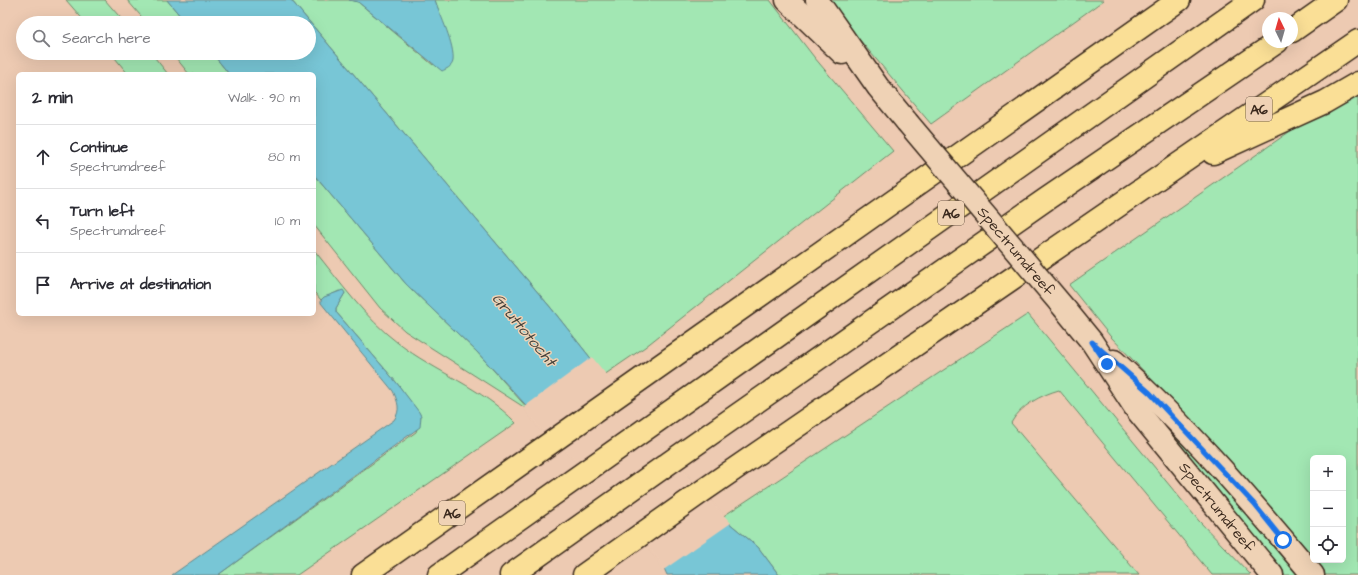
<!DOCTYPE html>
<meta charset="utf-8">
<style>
body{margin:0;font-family:"Architects Daughter",sans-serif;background:#f7f7f7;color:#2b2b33}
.controls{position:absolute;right:12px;bottom:12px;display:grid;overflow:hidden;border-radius:6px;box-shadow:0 4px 16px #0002}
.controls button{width:36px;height:36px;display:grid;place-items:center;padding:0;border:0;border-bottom:1px solid #e1e1e2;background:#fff;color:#2b2b33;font:20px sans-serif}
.compass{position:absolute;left:1262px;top:12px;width:36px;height:36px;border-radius:50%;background:#fff;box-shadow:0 4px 16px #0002;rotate:355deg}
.stop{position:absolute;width:12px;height:12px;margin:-9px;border:3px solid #1a73e8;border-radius:50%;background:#fff}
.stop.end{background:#1a73e8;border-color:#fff;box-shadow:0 1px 4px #0008}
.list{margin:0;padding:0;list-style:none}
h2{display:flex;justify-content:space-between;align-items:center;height:52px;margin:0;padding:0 16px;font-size:17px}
h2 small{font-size:13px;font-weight:400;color:#7c7c81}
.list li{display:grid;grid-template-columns:26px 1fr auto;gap:12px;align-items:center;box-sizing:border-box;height:64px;padding:0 16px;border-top:1px solid #e1e1e2}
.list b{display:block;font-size:15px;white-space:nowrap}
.list p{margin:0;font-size:13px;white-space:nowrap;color:#7c7c81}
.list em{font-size:13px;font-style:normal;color:#7c7c81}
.icon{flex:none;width:22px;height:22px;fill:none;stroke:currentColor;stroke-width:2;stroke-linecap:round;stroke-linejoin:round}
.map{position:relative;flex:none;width:1358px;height:575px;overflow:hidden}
.search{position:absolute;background:#fff;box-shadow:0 4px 16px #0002;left:16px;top:16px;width:300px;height:44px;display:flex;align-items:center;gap:10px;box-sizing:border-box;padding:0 14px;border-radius:22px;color:#7c7c81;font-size:15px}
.panel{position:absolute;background:#fff;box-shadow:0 4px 16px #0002;left:16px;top:72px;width:300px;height:244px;border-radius:6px}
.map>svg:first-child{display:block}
.green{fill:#a2e7b3;stroke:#6e8868;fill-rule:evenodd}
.water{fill:#78c6d6;stroke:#60888c}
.pier{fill:#edcab2}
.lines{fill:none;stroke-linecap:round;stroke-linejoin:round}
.secondary-casing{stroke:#3b2a1e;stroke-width:25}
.highway-casing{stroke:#3b2a1e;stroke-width:25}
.secondary{stroke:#efd2b5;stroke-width:22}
.highway{stroke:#fadf96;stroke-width:22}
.secondary-bridge-casing{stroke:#3b2a1e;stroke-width:25;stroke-linecap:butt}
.secondary-bridge{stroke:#efd2b5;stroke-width:22}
.route{stroke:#1a73e8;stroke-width:5}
.labels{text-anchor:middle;stroke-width:3;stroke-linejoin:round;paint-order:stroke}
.shield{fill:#efd2b5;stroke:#715c4b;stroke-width:1}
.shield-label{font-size:14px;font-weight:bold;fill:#3b2a1e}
.street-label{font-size:15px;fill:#3b2a1e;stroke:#efd2b5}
.water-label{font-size:16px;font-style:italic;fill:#44413a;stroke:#efd2b5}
</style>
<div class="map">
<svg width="1358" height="575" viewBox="0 0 1358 575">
<rect width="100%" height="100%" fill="#edcab2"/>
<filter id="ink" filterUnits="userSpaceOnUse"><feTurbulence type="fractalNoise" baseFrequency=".025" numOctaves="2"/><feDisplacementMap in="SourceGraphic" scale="8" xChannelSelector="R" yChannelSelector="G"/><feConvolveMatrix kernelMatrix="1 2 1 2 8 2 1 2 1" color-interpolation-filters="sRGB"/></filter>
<g filter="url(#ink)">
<g class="green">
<path d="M66,0h39l20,23h-39z"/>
<path d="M127,0h40l19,23h-39z"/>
<path d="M291,0h58l9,2 75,63 17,-20 -15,-45h335l44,57 79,94 -248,196 -41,28 -53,-67z"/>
<path d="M826,0h278l-173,124z"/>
<path d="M111,53h40l17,21h-40z"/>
<path d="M172,53h40l17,21h-40z"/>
<path d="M1358,84v491h-37l-143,-168 -68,-71 -41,-51zM1313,458h30v102h-30z"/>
<path d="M314,175l92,109 71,68 53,59 -125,-80 -25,-23 -66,-83z"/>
<path d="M314,250c26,32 51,68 84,93 37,29 85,45 118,80l-219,152h-79l198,-143 5,-16 -25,-34 -60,-70v-4l9,-15 -6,-2 -18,9 -7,-8z"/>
<path d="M1028,314l171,207 52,54h-39l-153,-185c-18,5 -39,16 -48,33l128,152h-360l-21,-28 -36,-30z"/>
<path d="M1131,380l178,195h-27l-111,-134z"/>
</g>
<g class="water">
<path d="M167,0h124l260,308 80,101 91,108 36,30 21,28h-112l-7,-16 -90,-106 -93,-101 -71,-68 -92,-109v-101h-85l-17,-21h97v-30h-123z"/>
<path d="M349,0h86c5,15 20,45 18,61 -1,6 -7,8 -11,10l-84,-69z"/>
<path d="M343,290l2,3 -9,15v4l60,70 23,30 2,4 -1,11 -202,148h-46l222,-155c7,-10 4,-18 -1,-29l-72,-88v-3l3,-3z"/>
</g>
<path class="pier" d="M592,357l103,127 36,39 -69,48 -4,-11 -89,-106 -32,-28 -13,-19z"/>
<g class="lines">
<g class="secondary-casing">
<g id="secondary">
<path d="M787,0l55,53"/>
<path d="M817,0l61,87 29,35"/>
<path d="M1065,309l27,33 44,67 136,166"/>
<path d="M1114,361c73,65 136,139 199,214"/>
</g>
</g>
<g class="highway-casing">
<g id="highway">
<path d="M1292,31l44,-31"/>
<path d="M1213,153l112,-51 33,-19"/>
<path d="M363,575l816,-575"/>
<path d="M439,575l814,-575"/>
<path d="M511,575l165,-117 369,-258 232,-158"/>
<path d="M584,575l120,-85 654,-449"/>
</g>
</g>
<use href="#secondary" class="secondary"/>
<use href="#highway" class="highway"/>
<g class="secondary-bridge-casing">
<path id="secondary-bridge" d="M907,122l158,187"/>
</g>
<use href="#secondary-bridge" class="secondary-bridge"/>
</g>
</g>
<g class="lines" filter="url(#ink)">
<path class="route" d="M1107,364l-15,-22 58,51 104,111 29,36"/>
</g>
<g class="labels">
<g class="shield">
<rect x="1246" y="97" width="26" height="24" rx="3"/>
<rect x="938" y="201" width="26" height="24" rx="3"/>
<rect x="439" y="501" width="26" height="24" rx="3"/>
</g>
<g class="shield-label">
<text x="1259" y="114">A6</text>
<text x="951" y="218">A6</text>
<text x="452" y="518">A6</text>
</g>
<g class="street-label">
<text transform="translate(1016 251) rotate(50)" y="5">Spectrumdreef</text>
<text transform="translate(1217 507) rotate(51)" y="5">Spectrumdreef</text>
</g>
<g class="water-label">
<text transform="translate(525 329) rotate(50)" y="6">Gruttotocht</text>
</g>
</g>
</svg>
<div class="controls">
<button>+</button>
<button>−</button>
<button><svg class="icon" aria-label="locate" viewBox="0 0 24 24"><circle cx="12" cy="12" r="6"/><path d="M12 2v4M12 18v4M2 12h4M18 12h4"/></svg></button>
</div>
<svg class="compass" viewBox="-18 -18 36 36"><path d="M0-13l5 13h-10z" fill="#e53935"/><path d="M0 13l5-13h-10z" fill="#7c7c81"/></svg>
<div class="stop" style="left:1283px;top:540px"></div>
<div class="stop end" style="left:1107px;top:364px"></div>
<div class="search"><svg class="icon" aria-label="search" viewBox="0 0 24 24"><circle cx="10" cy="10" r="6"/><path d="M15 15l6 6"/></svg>Search here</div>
<section class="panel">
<h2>2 min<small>Walk · 90 m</small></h2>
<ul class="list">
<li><svg class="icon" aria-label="ahead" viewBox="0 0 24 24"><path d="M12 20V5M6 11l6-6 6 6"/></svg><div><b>Continue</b><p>Spectrumdreef</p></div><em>80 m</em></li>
<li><svg class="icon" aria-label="left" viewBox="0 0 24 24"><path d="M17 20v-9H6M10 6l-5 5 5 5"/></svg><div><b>Turn left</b><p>Spectrumdreef</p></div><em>10 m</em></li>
<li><svg class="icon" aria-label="arrive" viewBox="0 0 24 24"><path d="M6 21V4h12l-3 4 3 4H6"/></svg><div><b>Arrive at destination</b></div></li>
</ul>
</section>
</div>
